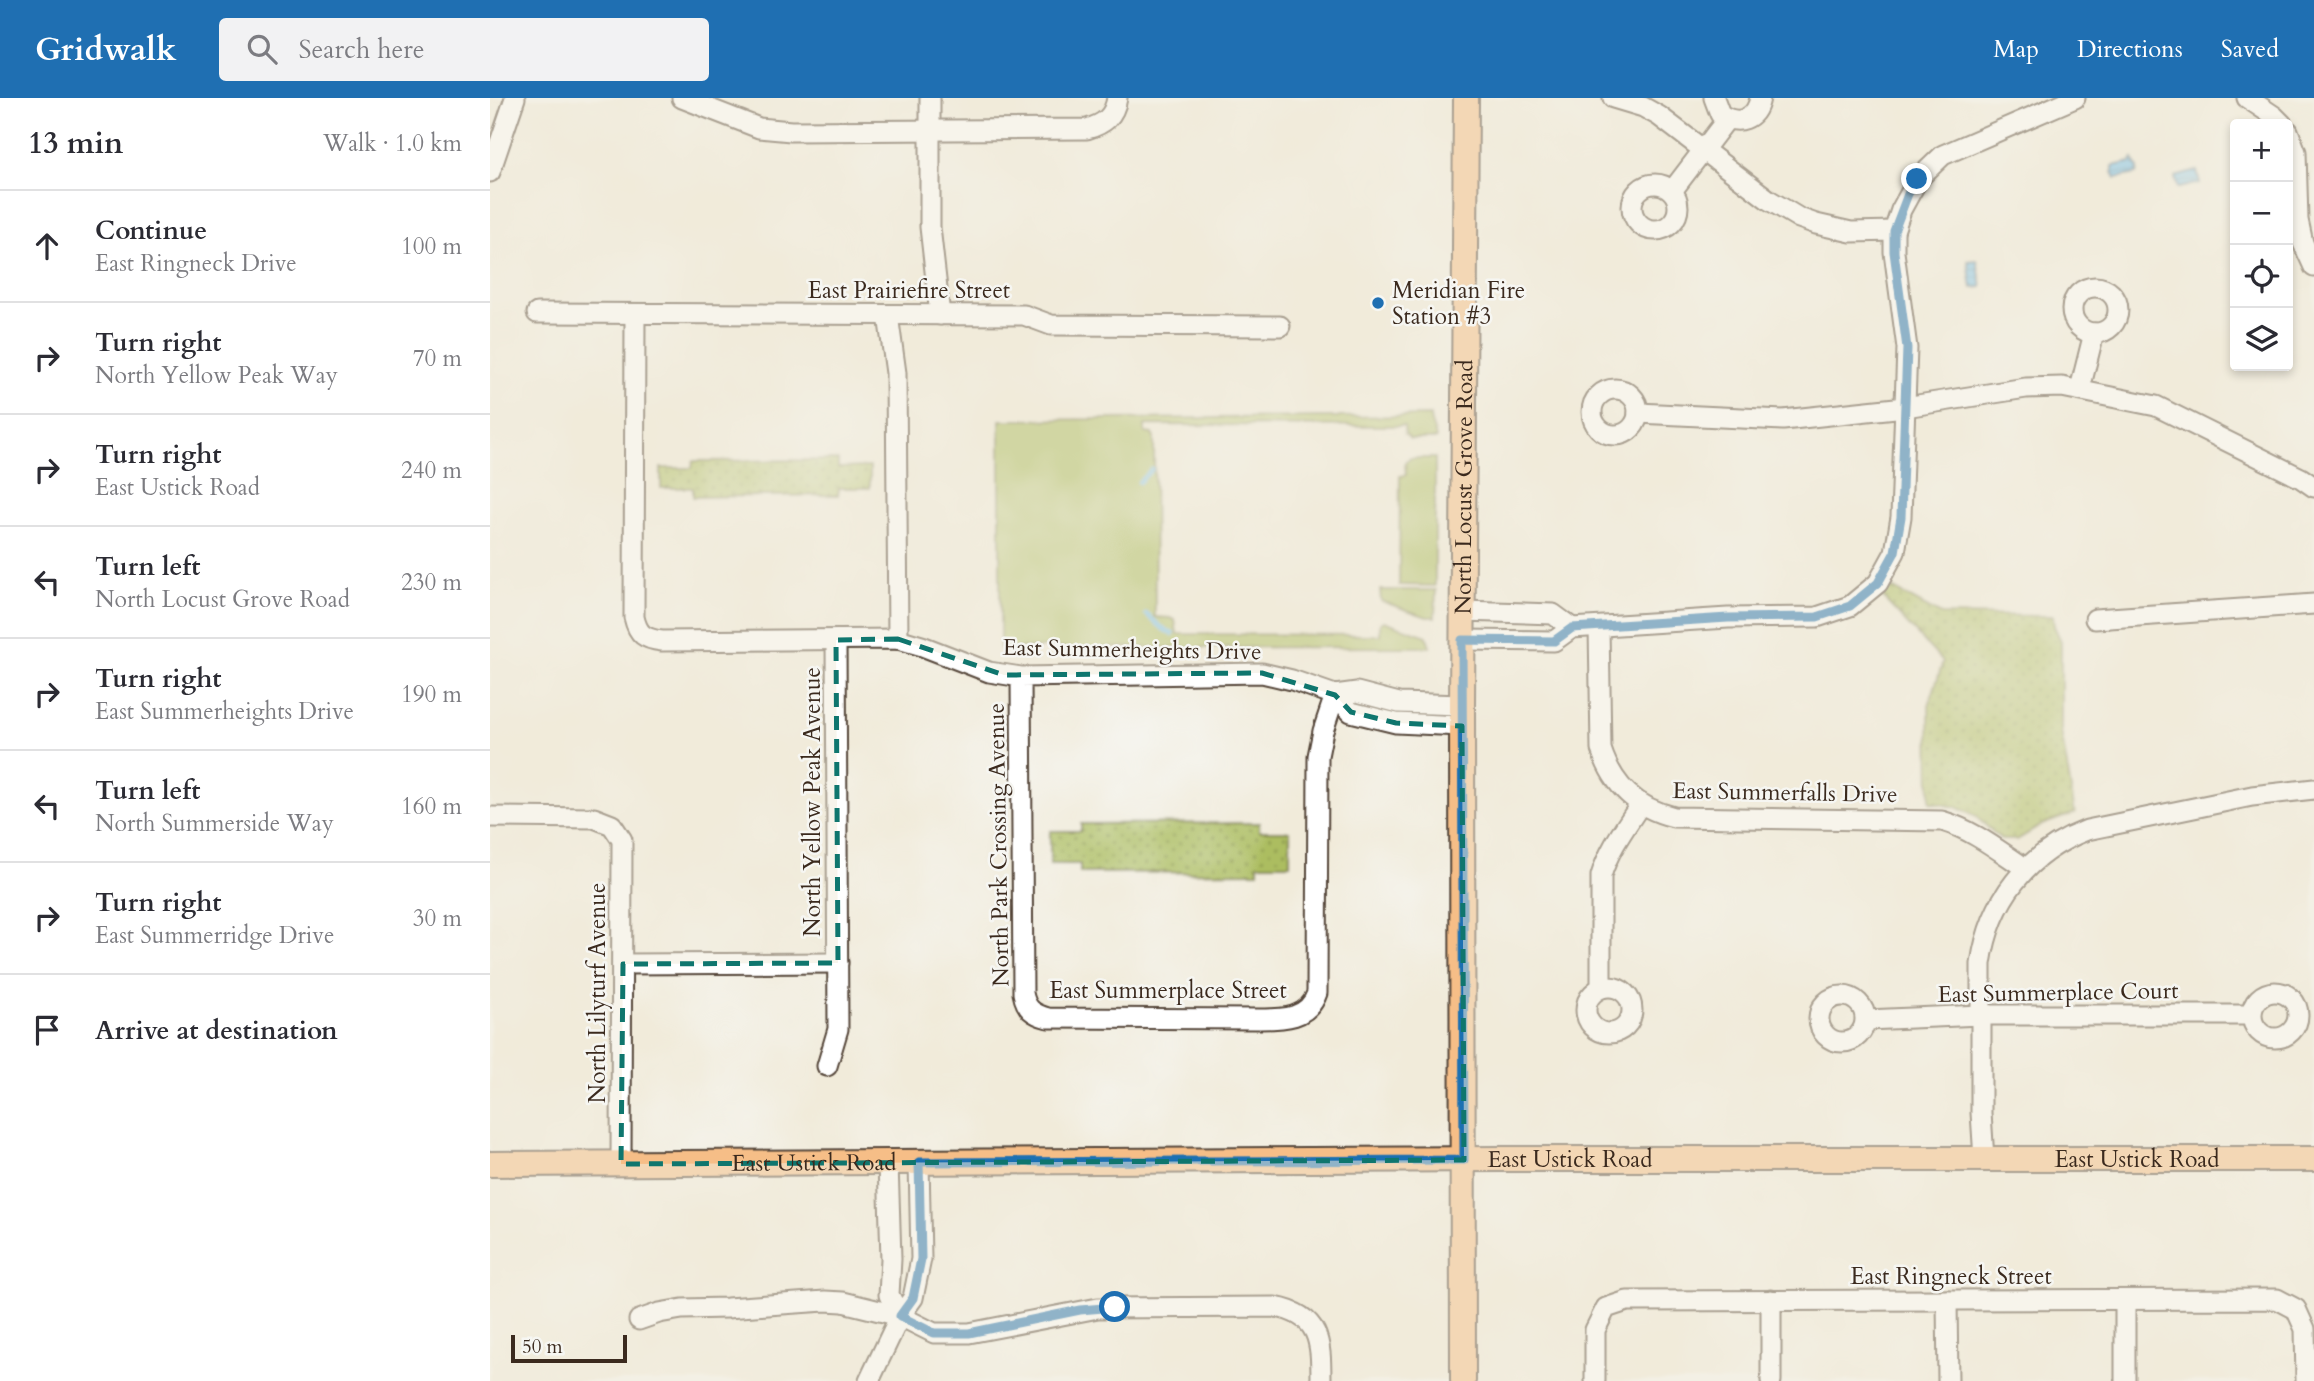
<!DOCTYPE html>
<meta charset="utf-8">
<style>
body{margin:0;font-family:Cardo,serif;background:#f2f2f3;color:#2b2b33}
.controls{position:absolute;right:21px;top:21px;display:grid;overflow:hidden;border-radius:7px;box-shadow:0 4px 10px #0003}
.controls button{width:63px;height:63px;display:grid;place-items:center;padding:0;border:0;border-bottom:2px solid #e1e1e2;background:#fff;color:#2b2b33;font:35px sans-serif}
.scale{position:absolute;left:21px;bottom:18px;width:116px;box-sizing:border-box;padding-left:7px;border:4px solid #3b2a1e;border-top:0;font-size:19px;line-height:24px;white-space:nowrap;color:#3b2a1e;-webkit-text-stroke:5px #f6f6f2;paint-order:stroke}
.stop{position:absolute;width:21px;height:21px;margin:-16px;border:5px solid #1f6fb2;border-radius:50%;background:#fff}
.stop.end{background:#1f6fb2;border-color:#fff;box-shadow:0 2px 7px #0008}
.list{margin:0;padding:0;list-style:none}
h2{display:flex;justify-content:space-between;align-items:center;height:91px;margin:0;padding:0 28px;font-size:30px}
h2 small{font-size:23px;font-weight:400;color:#7c7c81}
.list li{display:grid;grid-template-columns:46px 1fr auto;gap:21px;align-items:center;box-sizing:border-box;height:112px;padding:0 28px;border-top:2px solid #e1e1e2}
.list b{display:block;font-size:26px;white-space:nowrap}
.list p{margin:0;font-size:23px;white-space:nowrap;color:#7c7c81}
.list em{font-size:23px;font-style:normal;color:#7c7c81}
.icon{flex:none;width:38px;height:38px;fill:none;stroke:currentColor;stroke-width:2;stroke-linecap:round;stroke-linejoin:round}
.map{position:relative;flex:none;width:1824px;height:1283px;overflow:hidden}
header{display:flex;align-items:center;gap:42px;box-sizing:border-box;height:98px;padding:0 35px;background:#1f6fb2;color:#fff}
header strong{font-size:33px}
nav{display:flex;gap:38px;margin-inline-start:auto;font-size:24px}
.search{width:490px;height:63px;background:#f2f2f3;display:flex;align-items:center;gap:18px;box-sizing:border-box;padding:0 24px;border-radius:7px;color:#7c7c81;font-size:26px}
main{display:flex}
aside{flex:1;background:#fff}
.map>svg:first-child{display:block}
.grass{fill:#acbd60;stroke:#74743f;stroke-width:2}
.park{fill:url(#park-dots);stroke:#74743f;stroke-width:2}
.water{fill:url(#water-rules);stroke:#577586;stroke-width:2}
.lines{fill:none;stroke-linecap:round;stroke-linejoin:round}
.stream{stroke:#73c0ed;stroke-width:4.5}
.minor-casing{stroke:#56473a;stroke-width:23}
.major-casing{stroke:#56473a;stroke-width:28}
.minor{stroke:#fff;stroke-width:19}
.major{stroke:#f6be87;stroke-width:24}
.route{stroke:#1f6fb2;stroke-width:9}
.marked{fill:none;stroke:#0f766e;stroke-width:5;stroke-dasharray:14 9;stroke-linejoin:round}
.poi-dot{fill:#1f6fb2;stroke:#f6f6f2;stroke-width:2.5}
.labels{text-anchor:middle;stroke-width:5;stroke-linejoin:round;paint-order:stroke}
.street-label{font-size:23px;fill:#3b2a1e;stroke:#f6f6f2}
.poi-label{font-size:23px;fill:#3b2a1e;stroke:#f6f6f2;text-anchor:start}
</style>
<header>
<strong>Gridwalk</strong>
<div class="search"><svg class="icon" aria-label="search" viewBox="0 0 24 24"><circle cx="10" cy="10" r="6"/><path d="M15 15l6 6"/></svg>Search here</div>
<nav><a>Map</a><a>Directions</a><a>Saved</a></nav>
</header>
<main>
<aside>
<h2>13 min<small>Walk · 1.0 km</small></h2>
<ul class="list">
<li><svg class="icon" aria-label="ahead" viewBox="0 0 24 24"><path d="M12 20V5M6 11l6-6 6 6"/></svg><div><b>Continue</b><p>East Ringneck Drive</p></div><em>100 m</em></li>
<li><svg class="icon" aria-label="right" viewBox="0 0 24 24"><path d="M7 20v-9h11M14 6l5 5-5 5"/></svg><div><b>Turn right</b><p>North Yellow Peak Way</p></div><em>70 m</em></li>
<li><svg class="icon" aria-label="right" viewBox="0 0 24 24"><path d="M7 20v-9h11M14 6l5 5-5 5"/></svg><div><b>Turn right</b><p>East Ustick Road</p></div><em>240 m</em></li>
<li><svg class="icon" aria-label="left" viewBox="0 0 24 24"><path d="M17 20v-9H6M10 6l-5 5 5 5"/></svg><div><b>Turn left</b><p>North Locust Grove Road</p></div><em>230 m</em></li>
<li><svg class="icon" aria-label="right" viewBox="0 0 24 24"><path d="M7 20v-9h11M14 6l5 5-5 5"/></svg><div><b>Turn right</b><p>East Summerheights Drive</p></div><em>190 m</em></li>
<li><svg class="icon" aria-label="left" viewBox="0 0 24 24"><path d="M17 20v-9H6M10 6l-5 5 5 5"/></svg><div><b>Turn left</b><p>North Summerside Way</p></div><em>160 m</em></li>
<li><svg class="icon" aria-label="right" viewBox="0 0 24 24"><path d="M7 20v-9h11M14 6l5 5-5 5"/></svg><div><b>Turn right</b><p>East Summerridge Drive</p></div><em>30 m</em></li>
<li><svg class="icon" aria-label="arrive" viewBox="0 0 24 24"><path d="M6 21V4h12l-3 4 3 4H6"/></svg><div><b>Arrive at destination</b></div></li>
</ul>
</aside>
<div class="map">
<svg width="1824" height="1283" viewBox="0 0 1824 1283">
<defs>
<pattern id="park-dots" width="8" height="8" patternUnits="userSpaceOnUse" patternTransform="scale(1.75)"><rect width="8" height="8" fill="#acbd60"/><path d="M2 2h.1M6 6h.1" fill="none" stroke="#8d9a4f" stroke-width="1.8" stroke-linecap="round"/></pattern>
<pattern id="water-rules" width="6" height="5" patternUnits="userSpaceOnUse" patternTransform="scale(1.75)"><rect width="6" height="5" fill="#73c0ed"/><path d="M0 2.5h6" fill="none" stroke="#609cbf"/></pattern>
</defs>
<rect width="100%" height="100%" fill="#f6f6f2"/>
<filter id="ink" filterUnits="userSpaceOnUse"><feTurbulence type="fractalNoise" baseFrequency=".0143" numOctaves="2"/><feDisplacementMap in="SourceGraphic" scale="14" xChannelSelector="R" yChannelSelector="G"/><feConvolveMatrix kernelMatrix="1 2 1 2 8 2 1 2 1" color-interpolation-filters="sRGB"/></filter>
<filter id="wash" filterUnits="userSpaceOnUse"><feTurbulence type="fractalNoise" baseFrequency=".00686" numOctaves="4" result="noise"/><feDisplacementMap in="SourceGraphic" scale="28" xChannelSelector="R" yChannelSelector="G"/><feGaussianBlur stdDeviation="1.57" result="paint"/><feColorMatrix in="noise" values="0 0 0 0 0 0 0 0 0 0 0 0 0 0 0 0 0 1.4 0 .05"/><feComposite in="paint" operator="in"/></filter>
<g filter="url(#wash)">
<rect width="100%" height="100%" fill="#f1ebda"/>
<g class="grass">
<path d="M940,318c0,8 5,14 6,23h-26l-5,-5 -1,-8 -259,-1v8l7,1 2,4 1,179 16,1 4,2 2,14 203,1v-12l4,-2 43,15 3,11 -430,1v-228z"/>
<path d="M921,360h24v128l-36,-1 1,-109 6,-1 -1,-13z"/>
<path d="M890,492h56l-1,27h-8l-46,-16z"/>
</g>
<g class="park">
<path d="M348,362v8l32,-1v21h-31l-1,7 -145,2v-9h-32v-20h31l1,-7z"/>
<path d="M1400,489l51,28 112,1 1,10 7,15v90l14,82 -31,11 -27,16h-15l-28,-25 -18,-8 -26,-5 -1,-97 14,-43 -61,-65z"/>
<path d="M769,725v8h31v33h-32v8l-178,1v-9h-30v-33h31v-7z"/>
</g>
<g class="water">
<path d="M1643,61l5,9 -1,6 -21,4 -3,-6v-6l18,-4z"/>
<path d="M1707,73l3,12 -22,5 -3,-11z"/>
<path d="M1487,162l5,27 -10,1 -4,-27z"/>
</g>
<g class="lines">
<g class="stream">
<path d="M649,384l13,-13"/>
<path d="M656,516l20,17 7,3"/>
</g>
</g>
</g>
<g filter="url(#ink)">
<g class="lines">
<g class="minor-casing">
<g id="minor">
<path d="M192,0l77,30 32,3 296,-2c17,-5 27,-12 30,-31"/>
<path d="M440,0v129l10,88"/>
<path d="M1123,0l30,9 16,9 110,84 30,18 17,6 35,8 43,-1"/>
<path d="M1224,0l6,16c18,12 36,6 40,-16"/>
<path d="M1757,0l27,18 8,8"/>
<path d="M1798,33l8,21 2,68 5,23 11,24"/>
<path d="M0,74l25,-74"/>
<circle cx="1165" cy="109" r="23"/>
<path d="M1182,93l55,-72"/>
<circle cx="1605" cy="212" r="23"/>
<path d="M47,215l487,2 27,10 229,1"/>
<path d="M145,216l-1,303c4,18 11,22 28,24l236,-2 24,7 67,26 32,5 241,-4 30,7 43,15 -12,36 -5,25 -1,237c-9,26 -33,26 -57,26l-212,-1c-15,-4 -22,-9 -25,-25l-2,-316"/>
<path d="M398,217l8,58 2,266"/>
<circle cx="1125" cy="314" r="23"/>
<path d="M1590,291l14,-56"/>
<path d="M1148,315l145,7 122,-13 121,-19 36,-1 94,19 145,72 13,9"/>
<path d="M1605,521l219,-15"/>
<path d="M1109,529l2,122c12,37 35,59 73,68l268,4c31,9 56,29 83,47"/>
<path d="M1082,530l156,-10 89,-1 33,-11 28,-23 17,-31 6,-35 6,-169 -13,-96v-21l7,-21 17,-31 25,-24 132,-57"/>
<path d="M972,542l92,1 18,-13 -19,-14 -90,-3"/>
<path d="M972,607l-63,-2 -42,-11 -22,3 16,17 45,11 66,3"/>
<path d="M0,719l104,1 18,7 10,15 -1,324"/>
<path d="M133,866l215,-1"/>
<circle cx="1119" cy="912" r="23"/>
<path d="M1111,890v-112c8,-27 24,-48 39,-71"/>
<circle cx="1785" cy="917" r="23"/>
<circle cx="1352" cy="921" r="23"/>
<path d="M1376,922l115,-5h270"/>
<path d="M337,968l11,-37 -2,-389"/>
<path d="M1494,1061l-3,-46v-149c9,-64 46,-111 106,-134l165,-34 62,-7"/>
<path d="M398,1065l3,96 -2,36 11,21 13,-18 8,-39 -2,-97"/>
<path d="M1281,1202v81"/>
<path d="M1457,1202l1,81"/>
<path d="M1635,1202v81"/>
<path d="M149,1222l20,-7 23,-4 45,-1 98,-7 18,1 57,14 34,17h35l129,-25 177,-1c45,8 46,34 46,74"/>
<path d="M379,1283l31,-65"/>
<path d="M1105,1283v-51l11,-22 21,-7 650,-2 19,10 9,20 1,52"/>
</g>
</g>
<g class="major-casing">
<g id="major">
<path id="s1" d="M0,1066l1009,-5h815"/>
<path id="s2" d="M973,1283l-1,-676 4,-607"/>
</g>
</g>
<use href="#minor" class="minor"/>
<use href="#major" class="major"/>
</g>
</g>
<g class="lines" filter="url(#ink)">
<path class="route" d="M625,1209l-35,3 -111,23h-35l-34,-17 13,-18 8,-39 -2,-97 545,-2 -2,-520 92,1 18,-13 156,-10 89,-1 33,-11 28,-23 17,-31 6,-35 6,-169 -13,-96v-21l14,-37 9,-15"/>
</g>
<path d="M0 0H1824V1283H0ZM408,541l106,36 258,-2 73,22 16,17 45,11 66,3 2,434 -843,4 2,-200 215,-1 -2,-323z" fill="#f1ebda" fill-opacity=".55" fill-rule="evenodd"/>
<path class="marked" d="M408,541l106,36 258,-2 73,22 16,17 45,11 66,3 2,434 -843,4 2,-200 215,-1 -2,-323z"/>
<circle class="poi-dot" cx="888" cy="205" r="7"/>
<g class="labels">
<g class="street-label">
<text x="419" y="200">East Prairiefire Street</text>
<text dy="8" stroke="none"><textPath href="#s2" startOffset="894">North Locust Grove Road</textPath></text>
<text transform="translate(642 551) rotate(1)" y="8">East Summerheights Drive</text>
<text transform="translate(1295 694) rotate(1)" y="8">East Summerfalls Drive</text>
<text transform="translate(322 704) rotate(-90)" y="8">North Yellow Peak Avenue</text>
<text transform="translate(508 747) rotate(-91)" y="8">North Park Crossing Avenue</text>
<text x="678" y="900">East Summerplace Street</text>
<text transform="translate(1568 894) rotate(-1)" y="8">East Summerplace Court</text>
<text transform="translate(107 895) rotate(-90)" y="8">North Lilyturf Avenue</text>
<text dy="8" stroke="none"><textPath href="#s1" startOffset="1080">East Ustick Road</textPath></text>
<text dy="8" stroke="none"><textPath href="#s1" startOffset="1647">East Ustick Road</textPath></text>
<text dy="8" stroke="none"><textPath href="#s1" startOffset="324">East Ustick Road</textPath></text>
<text x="1461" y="1186">East Ringneck Street</text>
</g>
<g class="poi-label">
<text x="902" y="200">Meridian Fire<tspan x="902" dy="26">Station #3</tspan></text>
</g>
</g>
</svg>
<div class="controls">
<button>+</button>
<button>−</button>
<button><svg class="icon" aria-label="locate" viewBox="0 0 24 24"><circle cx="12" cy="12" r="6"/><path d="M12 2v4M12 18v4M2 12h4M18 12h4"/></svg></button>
<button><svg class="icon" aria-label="layers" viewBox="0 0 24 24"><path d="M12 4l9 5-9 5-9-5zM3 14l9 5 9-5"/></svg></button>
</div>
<div class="scale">50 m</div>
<div class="stop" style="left:625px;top:1209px"></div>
<div class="stop end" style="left:1427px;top:81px"></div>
</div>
</main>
